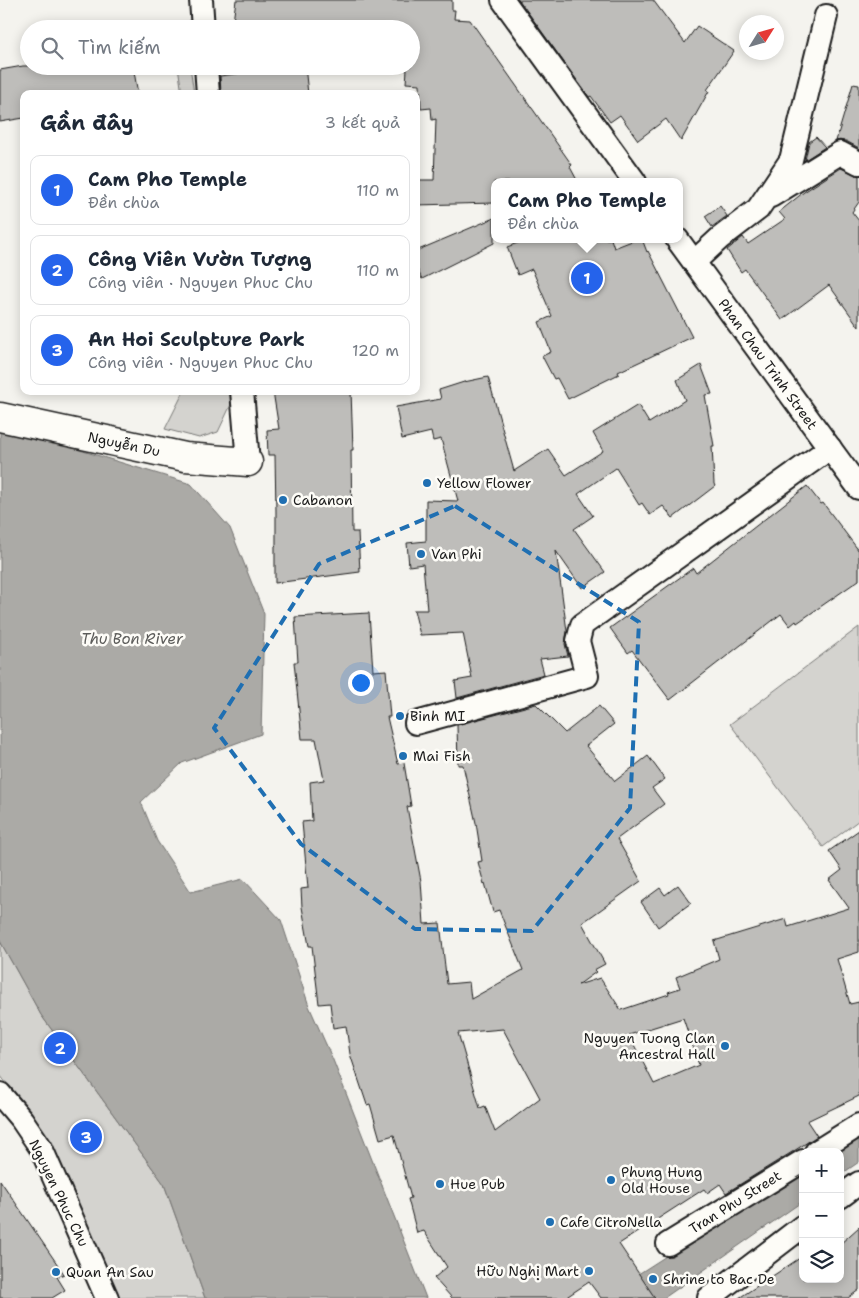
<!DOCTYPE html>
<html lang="vi">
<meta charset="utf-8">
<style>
body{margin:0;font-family:"Shantell Sans",sans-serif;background:#f6f6f7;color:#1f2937}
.controls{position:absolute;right:15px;bottom:15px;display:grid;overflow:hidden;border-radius:10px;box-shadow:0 2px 12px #0003}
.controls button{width:45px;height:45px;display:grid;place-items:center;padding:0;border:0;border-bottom:1px solid #e0e1e3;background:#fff;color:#1f2937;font:25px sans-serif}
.compass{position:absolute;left:739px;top:15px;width:45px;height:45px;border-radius:50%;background:#fff;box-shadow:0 2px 12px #0003;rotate:53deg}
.you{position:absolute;left:360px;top:682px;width:18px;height:18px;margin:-12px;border:4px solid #fff;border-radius:50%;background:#1a73e8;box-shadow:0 0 0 8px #1a73e833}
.badge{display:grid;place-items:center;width:32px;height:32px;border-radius:50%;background:#2563eb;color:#fff;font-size:16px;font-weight:700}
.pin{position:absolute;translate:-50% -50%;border:2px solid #fff;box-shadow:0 1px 5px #0006}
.popup{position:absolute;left:491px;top:178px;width:192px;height:65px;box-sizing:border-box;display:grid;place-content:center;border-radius:10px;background:#fff;filter:drop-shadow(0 1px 4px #0005);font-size:16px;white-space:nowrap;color:#747a83}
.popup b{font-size:19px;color:#1f2937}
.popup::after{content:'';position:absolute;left:50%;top:100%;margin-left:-10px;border:10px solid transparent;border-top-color:#fff}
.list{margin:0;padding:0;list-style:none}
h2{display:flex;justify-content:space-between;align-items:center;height:65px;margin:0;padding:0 20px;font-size:21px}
h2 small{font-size:16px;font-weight:400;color:#747a83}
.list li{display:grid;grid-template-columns:32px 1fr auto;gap:15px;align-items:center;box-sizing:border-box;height:70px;margin:0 10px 10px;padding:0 10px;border:1px solid #e0e1e3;border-radius:10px}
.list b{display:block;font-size:19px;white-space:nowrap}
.list p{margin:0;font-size:16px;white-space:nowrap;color:#747a83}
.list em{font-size:16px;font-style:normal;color:#747a83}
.icon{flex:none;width:28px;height:28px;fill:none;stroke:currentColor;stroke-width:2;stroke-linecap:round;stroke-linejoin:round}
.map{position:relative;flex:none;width:859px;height:1298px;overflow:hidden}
.search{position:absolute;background:#fff;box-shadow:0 2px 12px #0003;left:20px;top:20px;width:400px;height:55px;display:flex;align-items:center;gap:12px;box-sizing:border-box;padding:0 18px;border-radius:28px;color:#747a83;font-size:19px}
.panel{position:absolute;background:#fff;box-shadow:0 2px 12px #0003;left:20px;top:90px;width:400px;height:305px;border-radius:10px}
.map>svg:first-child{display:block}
.green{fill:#d4d3cf;stroke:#787876}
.water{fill:#abaaa6;stroke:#72716f}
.building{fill:#bebdba;stroke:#1c1c1c;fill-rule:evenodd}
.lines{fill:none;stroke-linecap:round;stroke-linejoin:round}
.street-casing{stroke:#1c1c1c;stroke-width:26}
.secondary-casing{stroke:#1c1c1c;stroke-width:31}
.street{stroke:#fdfcf7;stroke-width:22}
.secondary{stroke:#fdfcf7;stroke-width:28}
.marked{fill:none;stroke:#1f6fb2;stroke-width:4;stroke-dasharray:10 6;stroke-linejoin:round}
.poi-dot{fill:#1f6fb2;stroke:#fdfcf7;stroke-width:2}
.labels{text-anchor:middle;stroke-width:5;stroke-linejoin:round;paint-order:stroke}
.street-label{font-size:14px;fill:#1c1c1c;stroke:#fdfcf7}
.poi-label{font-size:14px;fill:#1c1c1c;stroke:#fdfcf7;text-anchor:start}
.water-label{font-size:15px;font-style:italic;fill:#5c5c5a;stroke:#fdfcf7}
</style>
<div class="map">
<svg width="859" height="1298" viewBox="0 0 859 1298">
<rect width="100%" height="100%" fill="#f4f3ee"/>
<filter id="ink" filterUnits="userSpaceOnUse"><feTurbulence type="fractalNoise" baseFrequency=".02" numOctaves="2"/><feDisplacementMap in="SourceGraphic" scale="10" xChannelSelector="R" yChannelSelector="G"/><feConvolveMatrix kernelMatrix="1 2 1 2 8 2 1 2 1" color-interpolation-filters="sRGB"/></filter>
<g filter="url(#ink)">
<g class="green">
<path d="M178,66h12l4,28h-12z"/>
<path d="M184,391h51l1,3 -18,38 -19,6 -34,-9z"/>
<path d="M859,627v193l-36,27 -93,-123z"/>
<path d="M0,941l41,74 123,169 41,114h-87l-88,-184 -30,-39z"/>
</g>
<g class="water">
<path d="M0,431l34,5 157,48 39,44 34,86 -3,120 -79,29 -41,39 16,39 34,51 52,-13 38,41 28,86 24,54 93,238h-221l-41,-114 -123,-169 -41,-74z"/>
<path d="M859,1132v30l-19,13v-23h-12z"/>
<path d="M803,1168v33l-139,97h-63z"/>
</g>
<g class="building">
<path d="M236,0h216v10h3l-1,9 16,1 102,145 -2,2 8,15h-84v21l-78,2v-25h18l2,-61 -4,1 -1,-12 -10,1 -1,-25 -14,-1 1,-13h-2l-1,-4h7v-37h-179z"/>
<path d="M519,0h134l32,43 12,-17 37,25 -27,39 2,1 -28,50 -15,-22 -28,21 -18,-25 -10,7 -19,-26 -2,1z"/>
<path d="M23,66h110l5,28h-114v24l-24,4v-52z"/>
<path d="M295,66h10l3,28h-87l-1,-18z"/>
<path d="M853,84l6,1v63l-13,-7h-10z"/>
<path d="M816,137l9,10 -20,13 4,-18z"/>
<path d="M841,168l18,8v26l-7,10 7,9v106l-30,-42 -47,35 -37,-51 -4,3 -14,-22 16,-13 5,7 37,-25 -6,-7 25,-20z"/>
<path d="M720,206l7,10 -15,11 -7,-11z"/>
<path d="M494,218v25l-72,36 -6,-12v-16z"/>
<path d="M528,239h83l3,9 23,-9h5l5,13 1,-1 44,86 -74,35 1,2 -51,25 -11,-21 -3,1 -12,-23 9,-4 -12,-30 13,-6 -20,-47 -14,6 -11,-28z"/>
<path d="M701,365l11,29 -7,1 9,51h-2l2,38 1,2 -42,32 -10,-12 -13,9 -8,-12 -3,2 -23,-37 -38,26 15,22 -19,13 31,43 -23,16 -26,-37 11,80 -2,13 3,12 -28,3 4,15 -87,24 -2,-17 17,-3 -9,-45 -43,2 -6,-25h13l-4,-46 -14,2 -2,-23 19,-2v-41l32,1 -17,-62 -8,2 -2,-9 -29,7 -6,-32 45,-8 -2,-9 25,-8 24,-5 26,94 34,-22 18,26 37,-24 -10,-18 45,-28 11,18 36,-23 -8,-20z"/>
<path d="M273,391h78l2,59h-2l1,82h6l2,40 -85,11v-37l1,-1v-33l-1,-57h-7l-1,-25 12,-1z"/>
<path d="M807,486l14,18 2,-1 36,48v29l-62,43 -1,-2 -6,5 -9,-12 -111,86 -38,-50 -4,3 -18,-25 83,-60 3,5z"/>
<path d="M369,613l4,58 13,-1 4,47h-3l11,47 6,-1 7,43 -4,1 14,74 3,43 16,-1 7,61 22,-2 2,17 52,-29 -24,-60 -6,2 -8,-29 -1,1 -6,-22 4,-1 -6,-38 -13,-58h-5l-1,-40 79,-21 29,29 34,-27 15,18 -28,22 29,35 33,-25 17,23 -13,9 12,16 -47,35 24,42 -59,42 23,41 -11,6 2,2 -18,13 22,-7 21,32 48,-16 -1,-2 12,-4 -4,-11 43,-18 -5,-18 72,-22 2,8 61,-19 -20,-28 13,-10 -13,-19 30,-21v122l-22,7 13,45 9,-2v94l-52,25 10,15 -20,13 -71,44 -6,-9 -13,9 -3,-4 -85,55 36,54h-54l-12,-16 -24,16h-113l-18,-20 13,-11 -23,-36 -7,2 -9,-34 3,-1 -17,-63 -14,4 -10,-35 -3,1 -17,-51 -4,-28 -13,2 -3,-25 -11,1 -7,-58h-3l-7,-39 -1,-18 7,-1 -6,-66 10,-1 -2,-39 14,-2 -8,-41h-14l-8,-77h4l-3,-45zM683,1018l16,47 -45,19 -25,-49zM503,1029l37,69 -45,34 -10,-26 -5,2 -22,-75z"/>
<path d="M678,885l13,18 -33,24 -17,-25 19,-14 5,7z"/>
<path d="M0,1180l64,94 -7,3 8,13 -13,8h-52z"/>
<path d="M859,1227v63l-11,8h-109l64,-42v23h37v-35z"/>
</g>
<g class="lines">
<g class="street-casing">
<g id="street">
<path d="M201,0l2,29"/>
<path d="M503,0l132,182"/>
<path d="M206,66l2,28"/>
<path d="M771,196l69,-43 19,10"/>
<path d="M677,239l182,249"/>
<path d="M694,262l26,-24 38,-29 33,-49 35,-144"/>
<path d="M242,391l6,71"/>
<path d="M416,723l171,-47 -9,-35 4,-16 248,-177"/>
<path d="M0,1094l22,26 19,28 66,150"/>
<path d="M816,1152l43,-27"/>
<path d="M840,1197l19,-14"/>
<path d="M668,1244l135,-83"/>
<path d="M709,1298l94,-72"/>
</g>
</g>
<g class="secondary-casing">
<path id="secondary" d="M0,417l185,40 63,5"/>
</g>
<use href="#street" class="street"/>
<use href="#secondary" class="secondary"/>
</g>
</g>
<path class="marked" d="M455,506l184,116 -9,186 -98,123 -117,-2 -114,-85 -87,-116 105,-164z"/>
<g class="poi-dot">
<circle cx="427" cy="483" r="5"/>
<circle cx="283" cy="500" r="5"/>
<circle cx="421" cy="554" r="5"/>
<circle cx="400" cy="716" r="5"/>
<circle cx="403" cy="756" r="5"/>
<circle cx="725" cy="1046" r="5"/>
<circle cx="611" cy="1180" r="5"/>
<circle cx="440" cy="1184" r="5"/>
<circle cx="550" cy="1222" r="5"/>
<circle cx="589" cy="1271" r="5"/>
<circle cx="56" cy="1272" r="5"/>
<circle cx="653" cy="1279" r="5"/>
</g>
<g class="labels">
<g class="street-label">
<text transform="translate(768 364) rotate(54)" y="5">Phan Chau Trinh Street</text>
<text transform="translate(124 444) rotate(12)" y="5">Nguyễn Du</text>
<text transform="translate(59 1193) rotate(64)" y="5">Nguyen Phuc Chu</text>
<text transform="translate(735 1202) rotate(-32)" y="5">Tran Phu Street</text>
</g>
<g class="poi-label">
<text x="437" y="488">Yellow Flower</text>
<text x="293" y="505">Cabanon</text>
<text x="431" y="559">Van Phi</text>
<text x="410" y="721">Binh MI</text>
<text x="413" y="761">Mai Fish</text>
<text x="715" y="1043" text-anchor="end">Nguyen Tuong Clan<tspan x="715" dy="16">Ancestral Hall</tspan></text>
<text x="621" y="1177">Phung Hung<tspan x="621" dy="16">Old House</tspan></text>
<text x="450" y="1189">Hue Pub</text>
<text x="560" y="1227">Cafe CitroNella</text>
<text x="579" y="1276" text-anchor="end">Hữu Nghị Mart</text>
<text x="66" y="1277">Quan An Sau</text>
<text x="663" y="1284">Shrine to Bac De</text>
</g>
<g class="water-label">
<text x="132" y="644">Thu Bon River</text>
</g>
</g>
</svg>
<div class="controls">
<button>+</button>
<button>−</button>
<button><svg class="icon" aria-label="layers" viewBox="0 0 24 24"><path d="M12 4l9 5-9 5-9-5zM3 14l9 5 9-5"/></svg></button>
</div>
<svg class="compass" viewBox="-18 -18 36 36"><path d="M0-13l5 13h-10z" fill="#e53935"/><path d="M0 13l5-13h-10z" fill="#747a83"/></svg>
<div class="you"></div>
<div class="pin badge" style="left:587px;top:278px">1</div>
<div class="popup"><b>Cam Pho Temple</b>Đền chùa</div>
<div class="pin badge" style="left:60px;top:1048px">2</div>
<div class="pin badge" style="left:86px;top:1137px">3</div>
<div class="search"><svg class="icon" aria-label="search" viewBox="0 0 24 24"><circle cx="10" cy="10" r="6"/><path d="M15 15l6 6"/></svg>Tìm kiếm</div>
<section class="panel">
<h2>Gần đây<small>3 kết quả</small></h2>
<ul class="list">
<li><span class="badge">1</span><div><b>Cam Pho Temple</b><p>Đền chùa</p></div><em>110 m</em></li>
<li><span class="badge">2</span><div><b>Công Viên Vườn Tượng</b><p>Công viên · Nguyen Phuc Chu</p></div><em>110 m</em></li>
<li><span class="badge">3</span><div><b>An Hoi Sculpture Park</b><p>Công viên · Nguyen Phuc Chu</p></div><em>120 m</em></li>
</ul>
</section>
</div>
